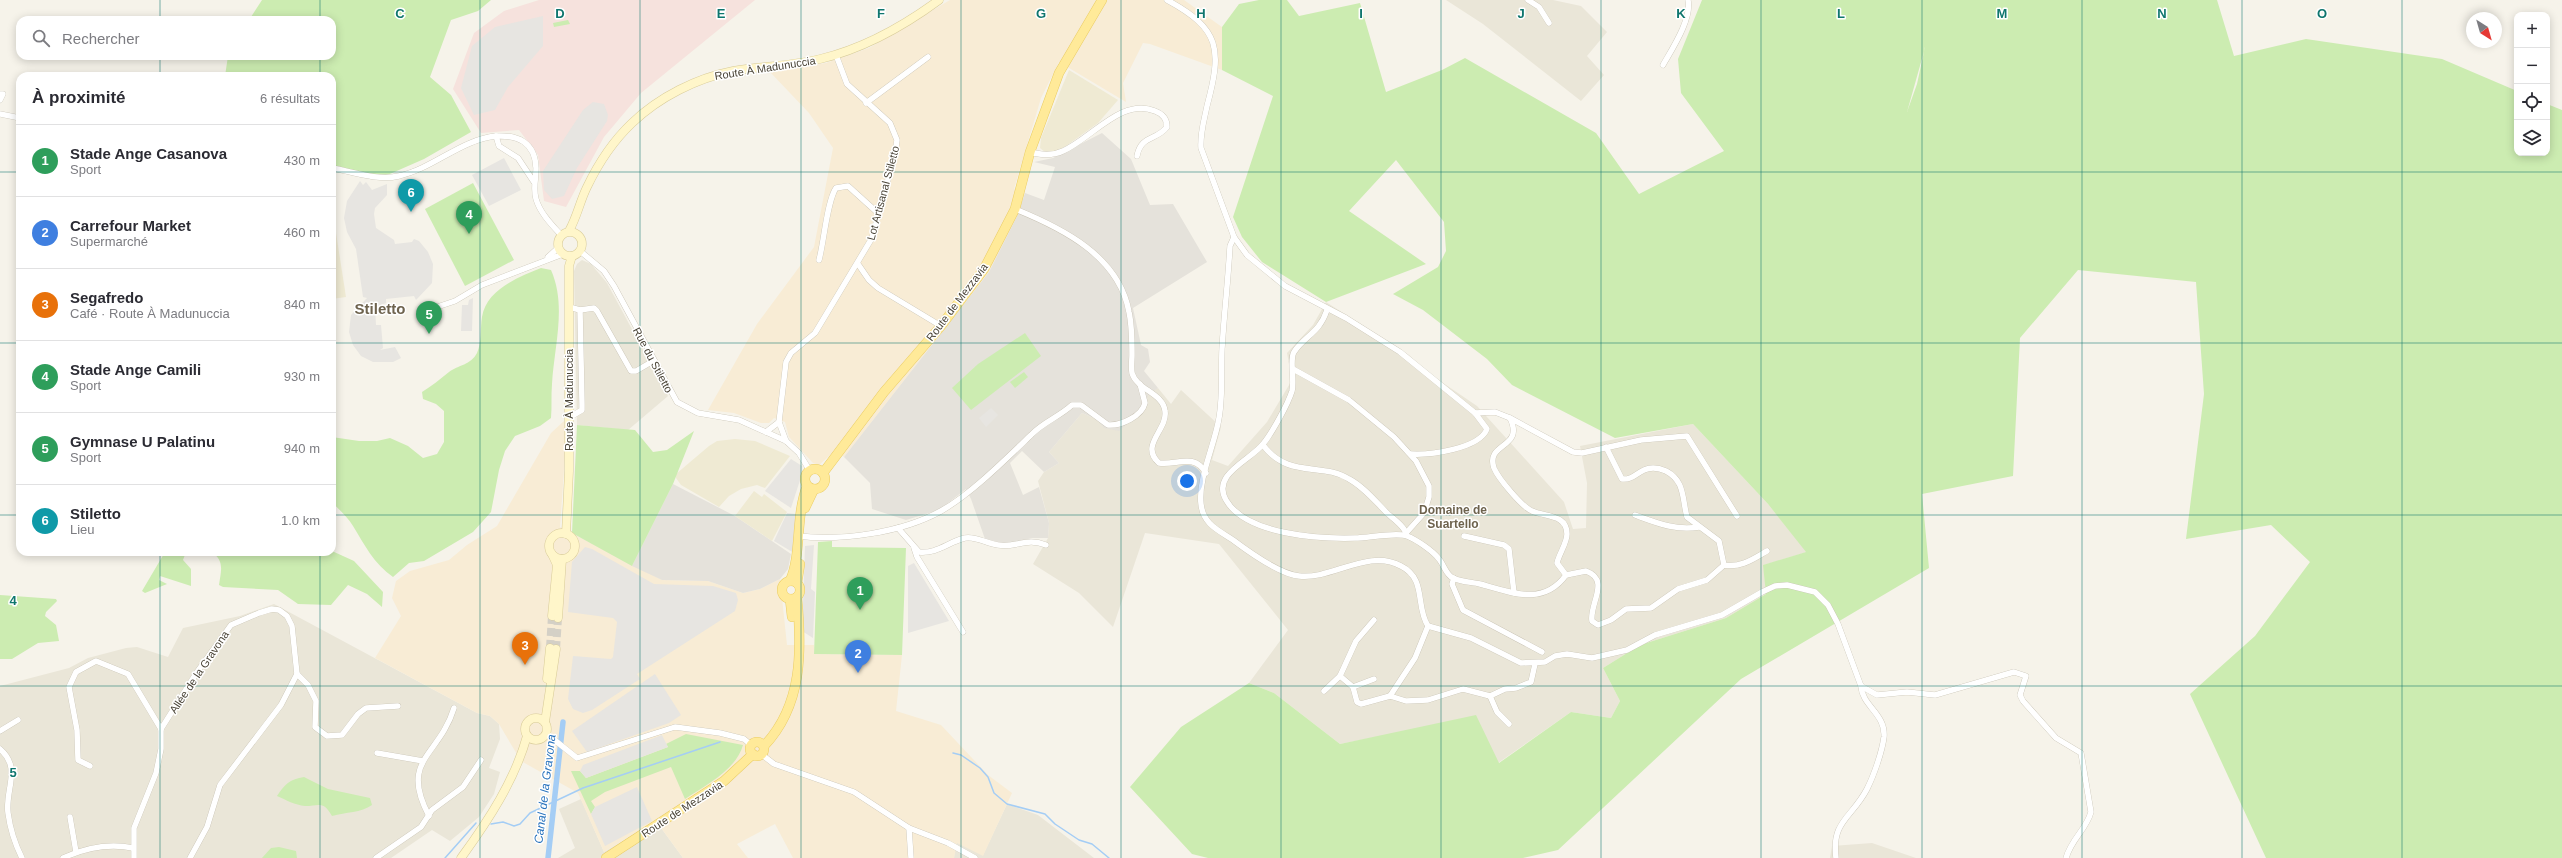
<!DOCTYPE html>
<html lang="fr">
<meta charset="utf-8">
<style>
body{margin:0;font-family:Helvetica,sans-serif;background:#f2f2f3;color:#2b2b33}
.controls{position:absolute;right:12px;top:12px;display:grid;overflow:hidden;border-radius:8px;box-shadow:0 2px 10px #0003}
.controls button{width:36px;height:36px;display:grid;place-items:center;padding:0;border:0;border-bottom:1px solid #e1e1e2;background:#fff;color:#2b2b33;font:20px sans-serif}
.compass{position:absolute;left:2466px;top:12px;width:36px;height:36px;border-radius:50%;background:#fff;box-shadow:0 2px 10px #0003;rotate:143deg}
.you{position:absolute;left:1187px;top:481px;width:14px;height:14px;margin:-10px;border:3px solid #fff;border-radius:50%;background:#1a73e8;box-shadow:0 0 0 6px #1a73e833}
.badge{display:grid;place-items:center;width:26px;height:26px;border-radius:50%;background:#1a73e8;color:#fff;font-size:13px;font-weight:700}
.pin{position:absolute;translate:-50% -33px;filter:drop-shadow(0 1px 2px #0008)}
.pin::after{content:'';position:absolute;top:21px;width:14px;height:12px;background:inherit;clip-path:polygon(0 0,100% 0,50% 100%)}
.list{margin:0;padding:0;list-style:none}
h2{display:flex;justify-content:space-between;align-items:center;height:52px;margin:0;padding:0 16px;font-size:17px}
h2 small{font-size:13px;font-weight:400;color:#7c7c81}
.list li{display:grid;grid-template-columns:26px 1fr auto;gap:12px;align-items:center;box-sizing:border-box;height:72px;padding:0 16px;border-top:1px solid #e1e1e2}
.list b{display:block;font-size:15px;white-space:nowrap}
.list p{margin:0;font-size:13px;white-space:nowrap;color:#7c7c81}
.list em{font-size:13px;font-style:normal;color:#7c7c81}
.icon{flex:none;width:22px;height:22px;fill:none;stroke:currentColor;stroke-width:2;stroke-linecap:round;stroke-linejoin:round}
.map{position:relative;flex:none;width:2562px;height:858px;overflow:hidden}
.search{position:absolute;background:#fff;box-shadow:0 2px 10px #0003;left:16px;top:16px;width:320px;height:44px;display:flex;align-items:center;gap:10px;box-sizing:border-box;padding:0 14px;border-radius:12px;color:#7c7c81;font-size:15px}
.panel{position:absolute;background:#fff;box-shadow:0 2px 10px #0003;left:16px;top:72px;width:320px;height:484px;border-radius:12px}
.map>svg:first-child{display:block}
.residential{fill:#eae6d8}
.commercial{fill:#f8ecd5}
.industrial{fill:#e5e2db}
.education{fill:#efead3}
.medical{fill:#f6e2dd}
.green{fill:#ccecb1;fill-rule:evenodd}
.parking{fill:#e7e5e1}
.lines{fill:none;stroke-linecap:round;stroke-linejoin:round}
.stream{stroke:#a4cdf5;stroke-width:1.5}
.canal{stroke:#a4cdf5;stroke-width:5.5}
.secondary-tunnel{stroke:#d4d0c6;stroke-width:8;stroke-dasharray:8 4;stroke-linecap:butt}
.minor-casing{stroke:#c2bcac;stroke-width:6}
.secondary-casing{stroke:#d8cb98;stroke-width:9}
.primary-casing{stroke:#eacc63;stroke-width:10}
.minor{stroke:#fff;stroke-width:5.5}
.secondary{stroke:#fff6ca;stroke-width:8}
.primary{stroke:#ffea99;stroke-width:9}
.grid{fill:none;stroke:#0f766e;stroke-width:1;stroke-opacity:0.55}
.labels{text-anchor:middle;stroke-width:3;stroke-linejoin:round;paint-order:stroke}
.street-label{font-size:11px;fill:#4a4437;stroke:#fff}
.neighbourhood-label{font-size:12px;font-weight:bold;fill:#6e634e;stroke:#fff}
.water-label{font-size:12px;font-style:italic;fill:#2973bd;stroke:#fff}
.district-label{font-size:15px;font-weight:bold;fill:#6e634e;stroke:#fff}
.grid-label{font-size:13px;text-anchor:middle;font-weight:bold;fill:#0f766e;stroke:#fff;stroke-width:3;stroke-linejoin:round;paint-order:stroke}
</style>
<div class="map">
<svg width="2562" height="858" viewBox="0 0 2562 858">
<rect width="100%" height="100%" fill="#f6f3ea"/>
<g class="residential">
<path d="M1446,0h107l28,6 26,26 -20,24 17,19 -23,26 -98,-77z"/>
<path d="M582,260l9,4 16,19 61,113 -40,34 -51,-5 -3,-154 3,-7z"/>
<path d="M1326,302l83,53 18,17 50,34 87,96 9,27 13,-1 1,-45 -7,-37 113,-22 75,80 39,48 -43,13 2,29 -40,24 -86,27 -37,23 17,33 -9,17 -40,-6 -73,51 -107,-29 -51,10 -66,-51 -25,-10 39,-53 -69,-86 -74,-11 -32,94 -34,-34 -46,-29 15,-26 1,-15 -11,-42 6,-9 15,-9 -10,-11 33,-39 14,6 62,-31 13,16 10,-14 40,37 -9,33 16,6 39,-44 25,-42 -5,-27 26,-28z"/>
<path d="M274,604l203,109 13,3 9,8 1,15 -11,29 11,4 -6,22 -15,23 -29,24 -18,-11 -41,28h-391v-172l69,-18 19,-10 38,-10 11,-1 31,10 15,-29 57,-12z"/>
<path d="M581,799l23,53 52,-31 27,37h-125l17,-10 -16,-39z"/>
<path d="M1007,804l31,11 56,43h-140l2,-16 27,13z"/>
<path d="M1872,843l44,15h-86l2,-12z"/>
</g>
<g class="commercial">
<path d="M950,0h234l38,27v43l-72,-26 -7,-1 -20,40 3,19 -67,-40 -18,36 -27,91 11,4 -8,23 -28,56 -145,185 -8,-7 -17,15 -6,-2 -24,-26 -4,-15 -11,-4 -5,5h-8l-27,-10 -26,-3 49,-86 57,-77 19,-99 -24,-35 -39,-41 56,-9 43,-15z"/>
<path d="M564,421l2,20 -6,86 102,53 46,1 35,12 17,-4 20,-10 7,66h27v9l88,1 -6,56 45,14 47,50 24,18 -29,63 -26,-13 -3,15h-161l-18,-34 -38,20 11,14h-65l-27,-37 -52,31 -26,-59 -57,-32 -22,-37 -9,-8 -13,-3 -102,-55 26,-42 -9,-18 4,-17 14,-10 39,-11 18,-15 30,-19 54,-93z"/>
</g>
<g class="industrial">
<path d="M1102,133l29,26 19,46 23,-1 34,58 -74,46 8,37 7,4 2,13 -6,9 14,17 -10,7 -3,14 -26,22 -15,-3 -8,-9 -14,-6 -33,39 10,11 -15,9 -22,-21 -12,12 13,32 16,-8 10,36 -1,15h-15l-30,6 -18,-5 -14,-40 -5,-10 -27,21 -33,10 -34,-11 -2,-26 -26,-26 145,-185 28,-56 8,-23 19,7 11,-33 -21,-5 19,-4z"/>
<path d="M673,484l62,32 56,38 -3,15 -8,10 -20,10 -17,4 -35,-12 -46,-1 -30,-14z"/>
</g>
<g class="education">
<path d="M1069,70l49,30 -20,23 -32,23 -11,6h-10l-5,-4 1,-10z"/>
<path d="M332,207l14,90 -14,2z"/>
<path d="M735,439l20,2 35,15 -25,32 -8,-3 -16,4 -12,7 -10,11 -38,-22 -5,-7v-4l33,-28 8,-5z"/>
<path d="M754,491l8,6 2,-3 23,18 -15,29 -37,-25z"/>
</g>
<path class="medical" d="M539,0h216l-114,93 -37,44 -38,70 -22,-6 -6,-46 -19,-25 -38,3 -28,-44 21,-56 30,-22z"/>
<g class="green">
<path d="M262,0h229l-13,11 -27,9 -21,57 21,18 20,37 -47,27 -41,18 -51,-12v-89h-107l3,-20h104v-36h-83z"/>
<path d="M1259,0h28l12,16 61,-13 26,89 56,-22 23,-12 131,75 43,61 85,-43 -43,-58 -3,-34 24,-59h515l17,56 72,-17 136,20 75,32v62h30v-49l15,6v748h-296l-76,-164 65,-58 55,-74 -39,-37 -85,14 18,-145 -8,-112 -118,-12 -58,68 -7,138 -91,18 7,74 -188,111 -183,171 -35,8h-315l-16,-4 -62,-67 51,-60 68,-44 25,10 66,51 136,-29 23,48 72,-51 40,6 9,-17 -17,-33 37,-23 86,-27 40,-24 -3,-29 43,-13 -38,-48 -75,-80 -78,14 -103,-53 -25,-26 -64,-49 -30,-16 45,-27 8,-16 -2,-29 -48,-62 -47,51 77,53 -100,38 -64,-40 -20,-25 -9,-20 40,-121 -51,-26v-43l17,-23zM1925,47l-8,37 -10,28 18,-64z"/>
<path d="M568,20l2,4 -16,3 -1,-4z"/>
<path d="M473,183l41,77 -49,26 -40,-77z"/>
<path d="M541,268l10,2c16,36 3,77 1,114 -1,11 0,23 -1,34l-11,8 -25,10 -10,15 -6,19 -8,42 -18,20 -49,29 -15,2 -16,14c-19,-13 -29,-33 -40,-51 -5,-9 -14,-16 -21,-24v-65l27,4h18l13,-3 18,8 15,12 14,-4 7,-12v-31l-8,-7 -13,-5 -1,-7c10,-6 18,-13 27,-20 9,-7 22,-7 28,-19 5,-11 3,-24 5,-36 4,-27 36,-40 59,-49z"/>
<path d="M1025,333l16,23 -70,54 -19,-22 26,-24z"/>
<path d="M1024,372l4,5 -13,11 -5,-6z"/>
<path d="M577,425l58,5 18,22 14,-2 27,-19 -21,53 -41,82 -60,-33z"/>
<path d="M832,541v6l74,1 -4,107 -88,-1 4,-112z"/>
<path d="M332,551l22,10 29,31 -1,15 -15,-13 -19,-9 -17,20 -33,-1 -20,-14 -55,-3 -4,-2c2,-14 6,-25 -8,-33z"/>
<path d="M165,552h21l-3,8 8,9v17l-31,-10 -1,4 8,4 -22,9 -3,-2z"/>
<path d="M0,595l56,4 1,2 -11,11 -1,4 11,9 3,16 -21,2 -26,16h-12z"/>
<path d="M686,734l57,11c-7,25 -37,40 -58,54l-14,-32 -66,25 -14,9 4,6 -4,7 -20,-43h9l6,7 82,-31 -2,-3z"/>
<path d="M304,777l24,12 42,9 2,7c-11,8 -26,7 -40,11 -9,-16 -13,-10 -27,-10 -10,-1 -19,-6 -28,-10 8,-12 13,-17 27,-19z"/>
<path d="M279,847l17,4 1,7h-35l9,-10z"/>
</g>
<g class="parking">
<path d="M543,16v30l-35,41 -13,23 -21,5 -13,-27 11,-42 23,-19z"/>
<path d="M593,102l11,2 4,11 -1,6 -30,47 -13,28 -12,3 -8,-9 -1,-19 40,-61z"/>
<path d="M504,158l17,32 -32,16 -17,-31z"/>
<path d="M360,181l3,4 3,-3 6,8 15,-6v11l-12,13 -1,6 2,14 18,12 1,4 17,-2 2,-3 5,2 9,11 5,12 -1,19 -16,17 -2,-4 -28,3v4l-11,4 1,18h5l2,23 -3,2 15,-3 6,11 -8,4h-20l-12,-6 -8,-11 -4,-13 2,-17 16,-17 -4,-1 -7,-48 -9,-17 -3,-14 3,-17z"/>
<path d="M473,298l-1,33h-11l1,-26h6l1,-5z"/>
<path d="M991,408l7,7 -12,12 -7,-9z"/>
<path d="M791,459l11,7 -1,11 -10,31 -26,-17z"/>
<path d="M787,513l9,1 -2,39 -20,-12z"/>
<path d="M814,545l-3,44 4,3 -2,46 -11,-7 3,-85z"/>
<path d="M585,547l7,2 62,35 59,2 23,7 2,7 -3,11 -98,63 3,5 -48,31 -9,3 -10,-4 -5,-10 5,-43 38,3 2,-2 4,-35 -4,-4 -45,-6 4,-50z"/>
<path d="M914,563l35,58 -41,12v-67z"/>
<path d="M655,674l26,41 -12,8 -82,29 -15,-21z"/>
<path d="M662,735l6,12 -82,31 -6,-7 3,-6z"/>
<path d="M637,787l15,34 -47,25 -14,-32 4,-7z"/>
</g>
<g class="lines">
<g class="stream">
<path d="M953,753l8,2 19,13 8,9 6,16 13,11 38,10 10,10 24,16 13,4 17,14"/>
<path d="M491,824l12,-2 11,4 6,-2 10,-11 53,-25 137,-46"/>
<path d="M445,858l31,-35"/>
</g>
<path class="canal" d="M548,858l15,-136"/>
<g class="secondary-tunnel">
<path d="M550,648l2,-32"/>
<path d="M556,649l2,-31"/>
</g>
<g class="minor-casing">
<g id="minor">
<path d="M1167,0c54,29 55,50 40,106 -3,15 -7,27 -6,42l33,89 13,18 38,31 61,32 54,34 75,61 20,-1 15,6 63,34 9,1 59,-13 46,-4 50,80"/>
<path d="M1528,0l11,7 10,16"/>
<path d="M1663,65c9,-16 29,-46 25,-65"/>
<path d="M0,94h3l-3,6"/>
<path d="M866,103l62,-46"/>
<path d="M0,114l20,4"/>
<path d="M1030,152c12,3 22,4 33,-1 29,-13 59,-54 92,-40 8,3 12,8 12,16 -11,14 -26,8 -30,29"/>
<path d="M332,168c21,4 46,13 67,8 35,-8 61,-36 97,-40"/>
<path d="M534,182l-16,-24 -19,-12 -3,-10c22,-1 39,6 40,32 0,11 -3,21 0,31 4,14 16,26 25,36"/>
<path d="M1015,209c47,19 104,47 114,103 3,14 3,29 3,43 0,5 -1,12 0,18 5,17 31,20 33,38 3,19 -26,34 -6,52 17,3 35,-11 47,10"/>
<path d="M1234,237l-4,9c-2,35 -6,69 -8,103 -1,23 1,47 -3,69 -4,26 -21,60 -18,86 2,20 17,26 32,36 16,12 46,34 66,36 33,4 69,-28 102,-10 26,13 14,40 27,60l43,12 50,25 24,-1 10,-6 12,-2 25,4 35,-8 28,-15 67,-20 40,-23 13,-6 12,-1 28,7 13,13 10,19 23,62 16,9 30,-3 28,3 79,-23 12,4 -6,19 3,6 33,37 25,15 10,59c-5,18 -19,26 -25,46"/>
<path d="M580,251l24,20 10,15 63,116 21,11 41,7 47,21 13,12 11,18"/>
<path d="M548,257l10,-9"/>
<path d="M819,260c5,-18 8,-59 17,-72l12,-2 31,28"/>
<path d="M858,264l11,16 9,8 63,38"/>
<path d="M437,307l18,-6 27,-16 81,-31"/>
<path d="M569,307l11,3 2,94v6l-12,7"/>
<path d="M580,310l14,-2 3,3 34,60h5l17,-10"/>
<path d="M1327,310c-8,24 -22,25 -33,42 -5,8 1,28 -2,39 -4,13 -20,42 -29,53 -12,16 -52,30 -37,56 20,35 94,39 129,38 13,0 41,-6 52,-2 10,4 26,15 32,23 5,6 7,16 14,19 8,4 19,4 27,6 30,8 63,23 86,-9"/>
<path d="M1293,369l56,31 45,37 22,24 13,25v11l-5,16 -17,19"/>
<path d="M1510,418c15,31 -25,24 -16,50 4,10 28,39 38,43 13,6 35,3 35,23 0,9 -8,20 -10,29l9,12 20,-4c25,9 3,33 6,50l6,4 13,-5 15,-11 25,-1 27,-19 29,-9 17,-15"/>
<path d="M766,432l13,-10"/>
<path d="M786,441l-7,-19 7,-60 5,-9 24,-20 57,-95 23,-84 2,-14 -7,-17 -43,-39 -11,-29"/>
<path d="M1263,445c25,34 59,17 86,34 15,8 27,23 39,35 6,5 17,13 18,20"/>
<path d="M1606,447l16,32c10,1 13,-5 22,-9 7,-3 15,-2 22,1 19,10 16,27 21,46l32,24 5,24c17,3 29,-6 43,-14"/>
<path d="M1411,454c19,1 68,-5 76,-25l-12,-16"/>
<path d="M1635,515c22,8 41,16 64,12"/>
<path d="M898,528l21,24c18,2 29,-10 46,-14 12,-2 22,6 33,7 19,3 28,-8 48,0"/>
<path d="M797,536c45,5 104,-3 144,-25 30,-17 65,-52 90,-76 12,-13 28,-18 41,-30h9l27,20c13,1 34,-9 37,-22l-5,-19"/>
<path d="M1464,536l40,9 5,4 5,44"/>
<path d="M914,548l3,9 46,75"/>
<path d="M1454,578l-2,6 11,26 79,42"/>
<path d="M1374,620l-18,21 -16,35 13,11 4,15 4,2 29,-8 16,5 22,-1 35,-11 27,7 15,-7 11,-1 15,-6 4,-18"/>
<path d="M297,674l11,11 8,16 -1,26 12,9 15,-1 16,-21 8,-6 32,-2"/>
<path d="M1353,687l21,-8"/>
<path d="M1324,691l16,-15"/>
<path d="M1390,696l25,-38 13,-32"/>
<path d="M1490,696l7,16 12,12"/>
<path d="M0,731l18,-11"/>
<path d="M547,734l30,24 98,-31 45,6 24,6 7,6"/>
<path d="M0,749c22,19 5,40 8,64 2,15 7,31 14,45"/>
<path d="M377,753l46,8"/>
<path d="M761,754l13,10 80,28 55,36 39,15 27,15"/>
<path d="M90,766l-12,-6 -1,-30 -8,-43 7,-15 20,-11 32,13 33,55"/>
<path d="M429,816c-30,-57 10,-59 25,-108"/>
<path d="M70,817l6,35"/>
<path d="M909,828l2,30"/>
<path d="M63,858c22,-10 46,-15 70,-10"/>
<path d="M134,858v-30l22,-55 5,-24v-20l36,-57 34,-47 28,-12 13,-4 7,1 8,6 5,10 5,48 -16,31 -61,80 -13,42 -17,31"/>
<path d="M376,858l45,-31 11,-17 31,-23 18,-27"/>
<path d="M1836,858c-5,-37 16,-40 31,-69 7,-14 15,-37 17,-52 2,-23 -22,-31 -23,-51"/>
</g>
</g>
<g class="secondary-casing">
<g id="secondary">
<path d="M569,231c8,-14 11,-30 18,-44 11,-23 27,-47 45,-64 27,-26 65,-45 101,-52 29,-5 59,-5 87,-12 42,-10 85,-34 119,-59"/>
<circle cx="570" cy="244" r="12"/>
<circle cx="562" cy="546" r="13"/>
<path d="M566,534l3,-63v-205l3,-10"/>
<path d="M552,616l5,-51 -5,-11"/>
<path d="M558,618l4,-59"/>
<path d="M547,679l3,-31"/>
<circle cx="536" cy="729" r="11"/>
<path d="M545,722l11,-73"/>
<path d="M461,858c27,-37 54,-78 66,-122"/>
</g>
</g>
<g class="primary-casing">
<g id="primary">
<circle cx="815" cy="479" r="10"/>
<path d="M823,473l61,-81 57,-66 43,-57 31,-60 15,-57 29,-79 43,-73"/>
<path d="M805,508l9,-19"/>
<circle cx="791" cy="590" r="9"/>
<path d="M790,581c12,-27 5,-63 17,-95"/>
<path d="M797,583l3,-19"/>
<path d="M790,599l2,18"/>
<circle cx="757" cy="749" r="7"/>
<path d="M764,746c39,-41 38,-96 33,-149"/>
<path d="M606,858l118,-77 29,-27"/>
</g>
</g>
<use href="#minor" class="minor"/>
<use href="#secondary" class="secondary"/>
<use href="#primary" class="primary"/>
</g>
<path class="grid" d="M160,0v20M320,0v20M480,0v858M640,0v858M801,0v858M961,0v858M1121,0v858M1281,0v858M1441,0v858M1601,0v858M1761,0v858M1922,0v858M2082,0v858M2242,0v858M2402,0v858M160,56v20M320,56v20M0,172h20M332,172h2230M0,343h20M332,343h2230M0,515h20M332,515h2230M160,552v306M320,552v306M0,686h2562"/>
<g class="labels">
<g class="street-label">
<text transform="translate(765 68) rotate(-9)" y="4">Route À Madunuccia</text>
<text transform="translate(883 193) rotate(-75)" y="4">Lot Artisanal Stiletto</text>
<text transform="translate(957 302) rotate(-53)" y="4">Route de Mezzavia</text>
<text transform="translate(653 360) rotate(62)" y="4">Rue du Stiletto</text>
<text transform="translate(569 400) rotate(-90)" y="4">Route À Madunuccia</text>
<text transform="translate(199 672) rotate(-56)" y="4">Allée de la Gravona</text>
<text transform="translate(682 809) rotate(-33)" y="4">Route de Mezzavia</text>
</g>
<g class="neighbourhood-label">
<text x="1453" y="514">Domaine de<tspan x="1453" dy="14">Suartello</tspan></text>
</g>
<g class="water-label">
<text transform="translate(545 789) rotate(-83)" y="4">Canal de la Gravona</text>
</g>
<g class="district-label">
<text x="380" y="314">Stiletto</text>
</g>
</g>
<g class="grid-label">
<text x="400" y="18">C</text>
<text x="560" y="18">D</text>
<text x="721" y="18">E</text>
<text x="881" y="18">F</text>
<text x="1041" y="18">G</text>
<text x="1201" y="18">H</text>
<text x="1361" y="18">I</text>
<text x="1521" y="18">J</text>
<text x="1681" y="18">K</text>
<text x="1841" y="18">L</text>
<text x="2002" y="18">M</text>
<text x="2162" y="18">N</text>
<text x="2322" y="18">O</text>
<text x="13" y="605">4</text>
<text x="13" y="777">5</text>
</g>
</svg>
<div class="controls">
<button>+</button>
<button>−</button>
<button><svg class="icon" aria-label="locate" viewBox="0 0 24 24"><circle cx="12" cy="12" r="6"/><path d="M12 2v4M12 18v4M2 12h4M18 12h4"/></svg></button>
<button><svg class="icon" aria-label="layers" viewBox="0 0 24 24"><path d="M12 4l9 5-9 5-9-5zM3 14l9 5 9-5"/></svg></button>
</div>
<svg class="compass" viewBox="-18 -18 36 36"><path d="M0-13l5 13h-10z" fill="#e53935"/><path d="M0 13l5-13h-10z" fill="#7c7c81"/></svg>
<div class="you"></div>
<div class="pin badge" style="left:860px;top:610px;background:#2e9e5b">1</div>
<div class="pin badge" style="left:858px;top:673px;background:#3f7fe0">2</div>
<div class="pin badge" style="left:525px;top:665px;background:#e8710a">3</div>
<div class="pin badge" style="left:469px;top:234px;background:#2e9e5b">4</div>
<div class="pin badge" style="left:429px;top:334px;background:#2e9e5b">5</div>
<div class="pin badge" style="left:411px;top:212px;background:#0f9aa8">6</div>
<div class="search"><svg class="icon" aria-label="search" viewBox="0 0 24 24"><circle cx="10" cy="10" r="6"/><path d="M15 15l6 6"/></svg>Rechercher</div>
<section class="panel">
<h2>À proximité<small>6 résultats</small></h2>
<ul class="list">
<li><span class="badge" style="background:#2e9e5b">1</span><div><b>Stade Ange Casanova</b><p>Sport</p></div><em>430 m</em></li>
<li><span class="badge" style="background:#3f7fe0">2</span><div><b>Carrefour Market</b><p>Supermarché</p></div><em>460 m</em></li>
<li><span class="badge" style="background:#e8710a">3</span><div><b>Segafredo</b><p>Café · Route À Madunuccia</p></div><em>840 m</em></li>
<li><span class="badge" style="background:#2e9e5b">4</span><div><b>Stade Ange Camili</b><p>Sport</p></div><em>930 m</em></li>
<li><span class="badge" style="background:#2e9e5b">5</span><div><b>Gymnase U Palatinu</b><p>Sport</p></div><em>940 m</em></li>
<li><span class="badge" style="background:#0f9aa8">6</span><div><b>Stiletto</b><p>Lieu</p></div><em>1.0 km</em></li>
</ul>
</section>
</div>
